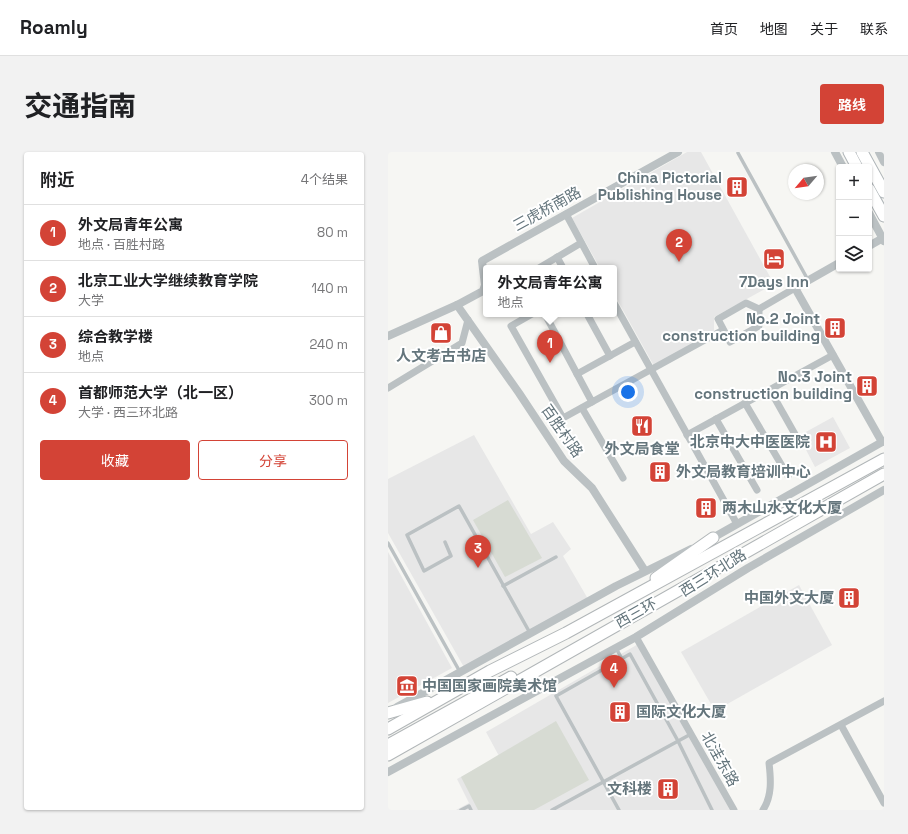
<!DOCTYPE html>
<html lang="zh">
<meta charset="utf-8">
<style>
body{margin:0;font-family:"Space Grotesk","Noto Sans SC",sans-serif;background:#f2f2f2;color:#202124}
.controls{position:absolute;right:12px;top:12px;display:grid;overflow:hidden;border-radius:4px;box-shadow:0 1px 3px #0004}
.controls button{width:36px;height:36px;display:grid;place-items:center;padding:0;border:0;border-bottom:1px solid #e0e0e0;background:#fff;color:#202124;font:20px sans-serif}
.compass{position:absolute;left:400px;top:12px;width:36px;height:36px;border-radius:50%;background:#fff;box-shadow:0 1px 3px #0004;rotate:241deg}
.you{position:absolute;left:240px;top:240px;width:14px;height:14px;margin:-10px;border:3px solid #fff;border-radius:50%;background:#1a73e8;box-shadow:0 0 0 6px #1a73e833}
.badge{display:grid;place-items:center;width:26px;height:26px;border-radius:50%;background:#d34336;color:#fff;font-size:13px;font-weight:700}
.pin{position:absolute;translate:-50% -33px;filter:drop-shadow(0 1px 2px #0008)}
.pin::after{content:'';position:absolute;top:21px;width:14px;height:12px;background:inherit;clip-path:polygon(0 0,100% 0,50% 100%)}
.popup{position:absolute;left:95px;top:113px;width:134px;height:52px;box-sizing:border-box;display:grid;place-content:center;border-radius:4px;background:#fff;filter:drop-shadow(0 1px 3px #0005);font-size:13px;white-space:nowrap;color:#757577}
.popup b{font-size:15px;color:#202124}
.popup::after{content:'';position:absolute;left:50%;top:100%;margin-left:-8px;border:8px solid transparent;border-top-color:#fff}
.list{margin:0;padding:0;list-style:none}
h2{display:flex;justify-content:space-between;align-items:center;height:52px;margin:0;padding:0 16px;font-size:17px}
h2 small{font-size:13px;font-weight:400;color:#757577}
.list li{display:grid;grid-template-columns:26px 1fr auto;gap:12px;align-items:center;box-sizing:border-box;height:56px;padding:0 16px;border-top:1px solid #e0e0e0}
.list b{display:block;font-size:15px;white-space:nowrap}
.list p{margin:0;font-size:13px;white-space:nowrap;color:#757577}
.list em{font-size:13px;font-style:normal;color:#757577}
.actions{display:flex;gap:8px;padding:12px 16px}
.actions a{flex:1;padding:9px 0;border:1px solid #d34336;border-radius:4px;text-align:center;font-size:14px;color:#d34336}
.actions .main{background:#d34336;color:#fff}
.icon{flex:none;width:22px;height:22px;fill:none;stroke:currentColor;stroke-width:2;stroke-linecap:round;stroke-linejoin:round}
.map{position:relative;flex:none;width:496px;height:658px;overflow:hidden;border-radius:4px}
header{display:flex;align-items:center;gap:24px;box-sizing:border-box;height:56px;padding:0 20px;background:#fff;border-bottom:1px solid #e0e0e0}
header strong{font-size:19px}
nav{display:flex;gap:22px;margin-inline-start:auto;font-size:14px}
.intro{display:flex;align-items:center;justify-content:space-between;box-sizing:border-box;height:96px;padding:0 24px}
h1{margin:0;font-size:28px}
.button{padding:10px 18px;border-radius:4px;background:#d34336;color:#fff;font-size:14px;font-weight:700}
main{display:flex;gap:24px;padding:0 24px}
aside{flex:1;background:#fff;border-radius:4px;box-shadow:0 1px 3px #0004}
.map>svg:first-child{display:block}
.built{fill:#e7e7e7}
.green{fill:#d7dbd3}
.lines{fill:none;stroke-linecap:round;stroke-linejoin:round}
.primary-casing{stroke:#afb5b8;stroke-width:13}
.trunk-casing{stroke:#b1b6b8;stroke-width:13}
.service{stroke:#bbc1c3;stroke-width:3.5}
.minor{stroke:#bbc1c3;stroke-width:7}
.tertiary{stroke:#bbc1c3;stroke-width:8}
.primary{stroke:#fff;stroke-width:11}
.trunk{stroke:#fff;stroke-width:11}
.labels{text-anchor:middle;stroke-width:4;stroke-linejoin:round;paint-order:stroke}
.poi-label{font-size:15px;font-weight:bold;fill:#64757c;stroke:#fff;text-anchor:end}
.street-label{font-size:15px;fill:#64757c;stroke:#fff}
</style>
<header>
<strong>Roamly</strong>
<nav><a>首页</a><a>地图</a><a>关于</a><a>联系</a></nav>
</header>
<div class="intro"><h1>交通指南</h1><a class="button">路线</a></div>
<main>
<aside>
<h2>附近<small>4个结果</small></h2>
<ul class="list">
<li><span class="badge">1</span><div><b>外文局青年公寓</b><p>地点 · 百胜村路</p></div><em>80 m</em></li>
<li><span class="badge">2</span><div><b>北京工业大学继续教育学院</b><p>大学</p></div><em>140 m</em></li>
<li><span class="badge">3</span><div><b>综合教学楼</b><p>地点</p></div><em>240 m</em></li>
<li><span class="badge">4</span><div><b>首都师范大学（北一区）</b><p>大学 · 西三环北路</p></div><em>300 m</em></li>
</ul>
<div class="actions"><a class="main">收藏</a><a>分享</a></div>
</aside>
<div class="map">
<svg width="496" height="658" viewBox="0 0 496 658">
<rect width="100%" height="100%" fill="#f6f6f3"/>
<g class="built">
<path d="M299,0h14l73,132 -60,33v15l-60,34 -40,-72v-26h-14l-28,-50z"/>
<path d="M445,265l17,31 -35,19 -12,-23 5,-3 -4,-8z"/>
<path d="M86,283l57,99 22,-12 18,27 -8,7 25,43 -123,70 -77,-136v-54z"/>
<path d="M0,400l64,116 -64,35z"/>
<path d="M411,433l33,60 -117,66 -34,-59z"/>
<path d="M252,491l94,167h-278l13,-7 -12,-24 42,-23 -13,-24z"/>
</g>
<g class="green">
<path d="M120,348l34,58 -37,19 -32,-57z"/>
<path d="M168,569l33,59 -55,30h-56l-17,-33z"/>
</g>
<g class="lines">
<g class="primary-casing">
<g id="primary">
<path d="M461,0l8,15"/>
<path d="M474,0l22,40"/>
<path d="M481,37l15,27"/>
</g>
</g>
<g class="trunk-casing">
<g id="trunk">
<path d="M268,426l57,-40"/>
<path d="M0,561l39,-11"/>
<path d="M0,577l102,-58 76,-38 318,-174"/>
<path d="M0,593l123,-68"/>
<path d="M0,603l496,-281"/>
</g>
</g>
<g class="service">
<path d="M350,1l70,127"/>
<path d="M57,390l6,14 -27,15 -17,-36 52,-29 71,127"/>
<path d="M0,391l72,129"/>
<path d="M115,434l53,-29"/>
<path d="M228,496l6,11"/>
<path d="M73,658l8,-4 2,4"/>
<path d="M164,658l139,-76"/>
<path d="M231,658l-63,-114 74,-42 48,87 34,69"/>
</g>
<g class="minor">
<path d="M178,62l29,54"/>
<path d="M169,105l6,11"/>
<path d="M151,116l42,-25"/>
<path d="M226,151l123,221"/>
<path d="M358,151l13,6v17l-29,16 -12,-23z"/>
<path d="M371,157l36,-21"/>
<path d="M144,162l-21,12 52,92 29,-16"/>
<path d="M157,162l47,88 131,-72"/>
<path d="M199,162l23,42"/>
<path d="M189,222l58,-32"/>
<path d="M0,236l74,-45 6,-23"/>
<path d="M382,238l26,46"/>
<path d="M357,251l43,73"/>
<path d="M194,256l41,70"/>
<path d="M328,267l41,71"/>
<path d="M299,283l146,-80"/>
<path d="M248,485l98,173"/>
<path d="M453,573l43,78"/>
<path d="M375,658c9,-14 8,-30 6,-47l115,-62"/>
</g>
<g class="tertiary">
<path d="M447,0l8,15"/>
<path d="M491,0l5,10"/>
<path d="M481,61l15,28"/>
<path d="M481,94l14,-8"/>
<path d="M451,111l-44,25 87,154"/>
<path d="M69,153l62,88 45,68 28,27 53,83"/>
<path d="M0,184l69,-31 26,-14 2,-6 -3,-24 196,-109"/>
<path d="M321,388l175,-99"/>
<path d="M9,555l219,-121 75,-37"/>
<path d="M0,620l248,-135 112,-69 136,-78"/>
</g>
<use href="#primary" class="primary"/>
<use href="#trunk" class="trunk"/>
</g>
<defs>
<g id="building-square" transform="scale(1.15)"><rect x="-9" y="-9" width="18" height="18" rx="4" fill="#d34336" stroke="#fff"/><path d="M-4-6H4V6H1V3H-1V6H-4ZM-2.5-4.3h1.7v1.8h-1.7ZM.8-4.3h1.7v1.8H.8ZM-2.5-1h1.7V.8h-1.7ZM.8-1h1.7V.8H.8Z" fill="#fff"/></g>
<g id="hotel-square" transform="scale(1.15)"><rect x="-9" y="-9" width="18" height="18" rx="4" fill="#d34336" stroke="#fff"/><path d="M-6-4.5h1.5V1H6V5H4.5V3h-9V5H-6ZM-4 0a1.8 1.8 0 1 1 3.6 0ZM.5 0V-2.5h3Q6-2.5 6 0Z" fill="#fff"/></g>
<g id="shop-square" transform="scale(1.15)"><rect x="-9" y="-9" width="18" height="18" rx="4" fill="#d34336" stroke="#fff"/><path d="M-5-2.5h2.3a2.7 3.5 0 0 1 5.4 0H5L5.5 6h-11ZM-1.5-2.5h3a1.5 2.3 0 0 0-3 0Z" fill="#fff"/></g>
<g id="restaurant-square" transform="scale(1.15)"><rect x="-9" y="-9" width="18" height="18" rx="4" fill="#d34336" stroke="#fff"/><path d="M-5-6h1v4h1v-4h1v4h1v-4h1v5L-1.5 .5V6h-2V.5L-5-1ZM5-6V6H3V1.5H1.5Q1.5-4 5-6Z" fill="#fff"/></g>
<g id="hospital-square" transform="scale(1.15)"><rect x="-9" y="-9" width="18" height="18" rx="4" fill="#d34336" stroke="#fff"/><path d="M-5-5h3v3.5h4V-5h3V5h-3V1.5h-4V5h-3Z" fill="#fff"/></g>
<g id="museum-square" transform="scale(1.15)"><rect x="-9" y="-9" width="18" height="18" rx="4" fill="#d34336" stroke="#fff"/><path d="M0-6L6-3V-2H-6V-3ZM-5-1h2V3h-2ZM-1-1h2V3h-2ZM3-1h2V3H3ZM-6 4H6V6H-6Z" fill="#fff"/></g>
</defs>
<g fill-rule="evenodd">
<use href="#building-square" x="349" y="35"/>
<use href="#hotel-square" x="386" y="107"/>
<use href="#building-square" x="447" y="176"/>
<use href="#shop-square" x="53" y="181"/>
<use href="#building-square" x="479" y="234"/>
<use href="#restaurant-square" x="254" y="274"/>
<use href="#hospital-square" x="438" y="290"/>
<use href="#building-square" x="272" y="320"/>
<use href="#building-square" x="318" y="356"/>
<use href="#building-square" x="461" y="446"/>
<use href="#museum-square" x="19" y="534"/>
<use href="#building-square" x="232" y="560"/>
<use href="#building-square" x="280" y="637"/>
</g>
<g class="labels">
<g class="poi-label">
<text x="334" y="31">China Pictorial<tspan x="334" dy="17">Publishing House</tspan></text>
<text x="386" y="135" text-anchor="middle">7Days Inn</text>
<text x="432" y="172">No.2 Joint<tspan x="432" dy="17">construction building</tspan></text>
<text x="53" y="209" text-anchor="middle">人文考古书店</text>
<text x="464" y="230">No.3 Joint<tspan x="464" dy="17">construction building</tspan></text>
<text x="422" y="295">北京中大中医医院</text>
<text x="254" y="302" text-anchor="middle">外文局食堂</text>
<text x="288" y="325" text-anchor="start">外文局教育培训中心</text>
<text x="334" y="361" text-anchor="start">两木山水文化大厦</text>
<text x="446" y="451">中国外文大厦</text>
<text x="34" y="539" text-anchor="start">中国国家画院美术馆</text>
<text x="248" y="565" text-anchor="start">国际文化大厦</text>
<text x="264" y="642">文科楼</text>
</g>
<g class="street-label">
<text transform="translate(159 57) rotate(-29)" y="5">三虎桥南路</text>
<text transform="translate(174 279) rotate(55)" y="5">百胜村路</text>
<text transform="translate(325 421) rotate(-32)" y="5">西三环北路</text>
<text transform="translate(248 461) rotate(-29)" y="5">西三环</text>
<text transform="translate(332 607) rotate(61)" y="5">北洼东路</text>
</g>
</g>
</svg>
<div class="controls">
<button>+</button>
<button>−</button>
<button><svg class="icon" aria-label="layers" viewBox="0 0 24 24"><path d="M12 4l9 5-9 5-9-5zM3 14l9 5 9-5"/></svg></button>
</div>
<svg class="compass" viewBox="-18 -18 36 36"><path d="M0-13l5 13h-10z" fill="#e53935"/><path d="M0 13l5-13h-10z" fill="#757577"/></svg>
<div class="you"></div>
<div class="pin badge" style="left:162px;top:211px">1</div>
<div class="popup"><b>外文局青年公寓</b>地点</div>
<div class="pin badge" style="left:291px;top:110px">2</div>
<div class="pin badge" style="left:90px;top:416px">3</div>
<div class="pin badge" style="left:226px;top:536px">4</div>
</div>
</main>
